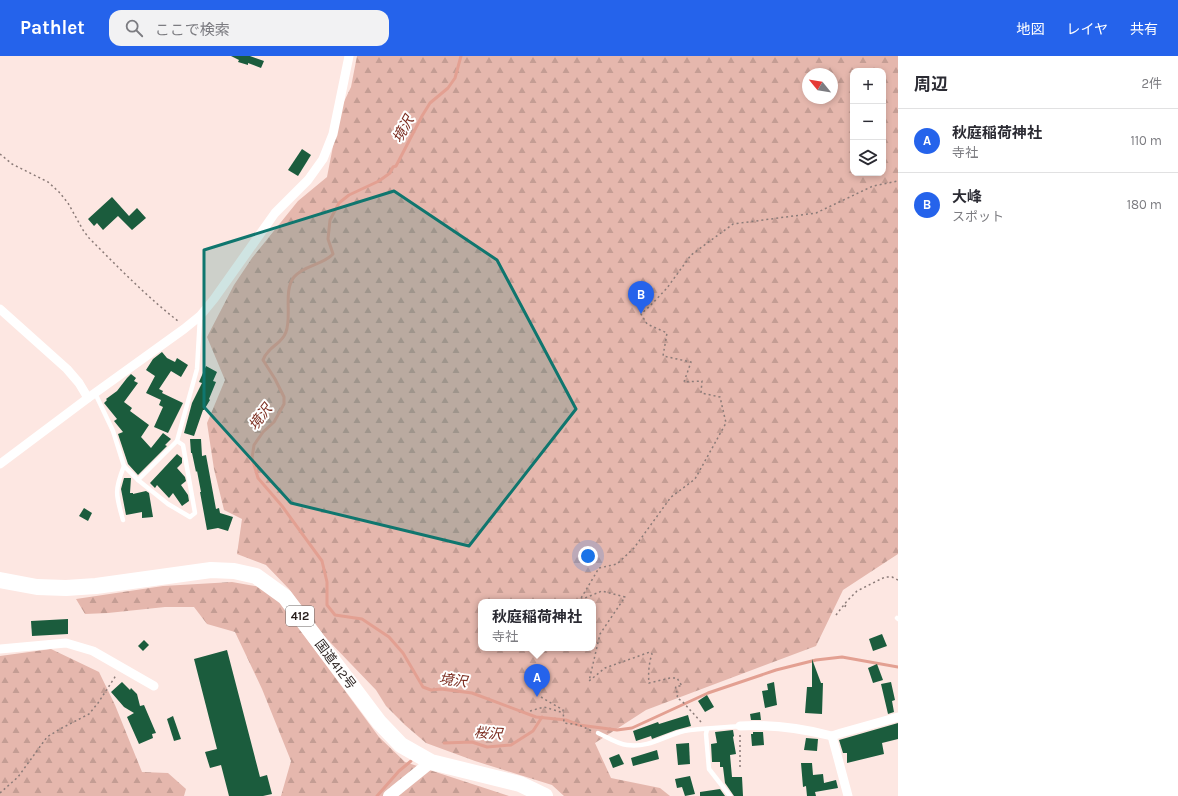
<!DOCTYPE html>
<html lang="ja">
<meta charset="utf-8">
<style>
body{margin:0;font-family:Karla,"Noto Sans JP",sans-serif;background:#f2f2f3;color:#2b2b33}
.controls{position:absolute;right:12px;top:12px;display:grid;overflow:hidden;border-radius:8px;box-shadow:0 2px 6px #0003}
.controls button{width:36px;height:36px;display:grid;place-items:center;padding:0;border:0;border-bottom:1px solid #e1e1e2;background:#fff;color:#2b2b33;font:20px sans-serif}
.compass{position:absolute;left:802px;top:12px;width:36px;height:36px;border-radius:50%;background:#fff;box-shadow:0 2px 6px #0003;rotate:300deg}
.you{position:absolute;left:588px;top:500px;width:14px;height:14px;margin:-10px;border:3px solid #fff;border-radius:50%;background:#1a73e8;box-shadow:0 0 0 6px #1a73e833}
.badge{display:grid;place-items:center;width:26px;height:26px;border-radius:50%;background:#2563eb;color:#fff;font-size:13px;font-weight:700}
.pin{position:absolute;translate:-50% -33px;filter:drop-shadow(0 1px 2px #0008)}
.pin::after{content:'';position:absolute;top:21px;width:14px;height:12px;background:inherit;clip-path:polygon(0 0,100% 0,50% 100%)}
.popup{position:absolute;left:478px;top:543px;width:118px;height:52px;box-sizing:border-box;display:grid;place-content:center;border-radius:8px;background:#fff;filter:drop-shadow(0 1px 3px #0005);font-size:13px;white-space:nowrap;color:#7c7c81}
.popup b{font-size:15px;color:#2b2b33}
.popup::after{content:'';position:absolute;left:50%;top:100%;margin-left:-8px;border:8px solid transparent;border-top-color:#fff}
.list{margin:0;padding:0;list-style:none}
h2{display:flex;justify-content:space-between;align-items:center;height:52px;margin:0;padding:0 16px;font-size:17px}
h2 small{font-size:13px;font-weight:400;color:#7c7c81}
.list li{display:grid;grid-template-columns:26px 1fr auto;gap:12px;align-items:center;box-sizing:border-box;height:64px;padding:0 16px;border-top:1px solid #e1e1e2}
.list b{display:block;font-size:15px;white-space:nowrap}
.list p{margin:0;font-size:13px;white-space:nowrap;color:#7c7c81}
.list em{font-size:13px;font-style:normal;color:#7c7c81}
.icon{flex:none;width:22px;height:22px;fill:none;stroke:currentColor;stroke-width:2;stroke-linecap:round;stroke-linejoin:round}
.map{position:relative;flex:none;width:898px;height:740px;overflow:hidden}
header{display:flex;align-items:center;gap:24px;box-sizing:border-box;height:56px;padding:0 20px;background:#2563eb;color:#fff}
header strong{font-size:19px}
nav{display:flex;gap:22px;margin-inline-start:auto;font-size:14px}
.search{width:280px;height:36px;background:#f2f2f3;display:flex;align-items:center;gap:10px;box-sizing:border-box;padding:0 14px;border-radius:12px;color:#7c7c81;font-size:15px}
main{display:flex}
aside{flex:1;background:#fff}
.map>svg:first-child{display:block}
.forest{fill:url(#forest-firs);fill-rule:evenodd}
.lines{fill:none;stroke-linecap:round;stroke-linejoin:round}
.stream{stroke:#e3a092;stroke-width:3}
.building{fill:#1b5c3d}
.path{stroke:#8b7b78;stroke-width:1.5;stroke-dasharray:2 3;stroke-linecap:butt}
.lane{stroke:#fff;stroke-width:4.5}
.street{stroke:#fff;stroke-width:9}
.secondary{stroke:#fff;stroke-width:12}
.highway{stroke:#fff;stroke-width:16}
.marked{fill:#0f766e;fill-opacity:0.2;stroke:#0f766e;stroke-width:3;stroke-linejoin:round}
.labels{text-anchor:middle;stroke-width:4;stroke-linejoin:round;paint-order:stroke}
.shield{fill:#fff;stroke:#686260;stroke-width:1}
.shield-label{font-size:12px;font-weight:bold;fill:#271e1c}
.street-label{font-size:13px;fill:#271e1c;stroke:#fff}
.water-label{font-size:14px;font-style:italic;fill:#7b2c1f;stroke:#fff}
</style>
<header>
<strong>Pathlet</strong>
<div class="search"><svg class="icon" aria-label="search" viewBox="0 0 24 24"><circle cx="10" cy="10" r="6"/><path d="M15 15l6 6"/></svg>ここで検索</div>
<nav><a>地図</a><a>レイヤ</a><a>共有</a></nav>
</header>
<main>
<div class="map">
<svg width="898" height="740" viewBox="0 0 898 740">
<defs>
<pattern id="forest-firs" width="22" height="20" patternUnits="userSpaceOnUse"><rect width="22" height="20" fill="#e5b7ad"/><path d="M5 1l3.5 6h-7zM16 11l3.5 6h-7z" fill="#c49d94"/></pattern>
</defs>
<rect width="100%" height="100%" fill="#fde7e2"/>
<g class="forest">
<path d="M357,0h541v498l-55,36 -27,56 -170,64 -51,33 16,35 49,10 10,8h-106l-12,-11 -77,-24 -49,-18 -21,-18 -19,-19 -10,-16 -51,-53 -36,-48 -23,-24 -29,-11 5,-35 -18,-9 -10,-41 -7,-46 18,-43 -18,-43 27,-52 18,-27 46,-57 29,-24 13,-67 11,-23zM853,15h30v102h-30zM808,18h24v24h-24zM481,546h112v46h-112z"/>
<path d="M232,526l29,5 17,13 101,137 26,25 104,34h-228l10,-35 -29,-72 -27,-57 -28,-8 -13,-17h-29l-57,6 -23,1 -9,-15 87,-13z"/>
<path d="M51,593l48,23 16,33 27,67 26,1 18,16 -2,7h-184v-140z"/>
</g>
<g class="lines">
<g class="stream">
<path d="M461,0l-6,22 -7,10 -18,15 -8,13 -26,50 -3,1 -3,6 -11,8 -30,14 -10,8 -9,17 -2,19 5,15c-10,11 -29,11 -39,23 -11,14 -2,39 -8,55 -4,11 -12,12 -18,20 -2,2 -4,5 -5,8l12,19 9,18v7l-10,18 -11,10 -9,13 -2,13 6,20 24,28 40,55 5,21v23l8,10 27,4 27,18 14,16 20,34 8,3 10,-1 31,4 64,24 30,3 13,5 38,5 15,-2 76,-35 68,-23 40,-10 26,-3 56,10"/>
<path d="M444,687l28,-1 15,5 24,-2 22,-14 9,-14"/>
<path d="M377,740l22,-25 12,-10"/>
</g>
</g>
<g class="building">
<path d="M231,0h19l14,5 -3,7 -13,-5v2l-10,-3 1,-2z"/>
<path d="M302,93l9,6 -13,21 -10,-6z"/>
<path d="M112,141l17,19 8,-8 9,10 -14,12 -14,-14 -15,14 -6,-7 -3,3 -6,-7z"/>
<path d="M162,296l5,6 8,4 2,-4 11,7 -7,12 -10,-6 -12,18 4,2 -1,2 21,10 -15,30 -14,-6 9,-20 -4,-2 2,-5 -15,-7 9,-17 -9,-6 7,-11z"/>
<path d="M206,310l11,6 -4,9 3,1 -7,17 1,1 -6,10h-1l-9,26 -10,-3 8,-30 10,-20 -3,-1z"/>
<path d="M131,318l5,4 -2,3 4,2 -14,19 8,6 -2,3 19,14 -8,12 10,11 12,-15 8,6 -6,6 2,1 -29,29 -10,-11 -10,-30 5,-2 -9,-11 3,-2 -13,-16 3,-3 -1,-1 11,-8 10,-13z"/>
<path d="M190,383h11l1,17 4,-1 10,54 3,-1 1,5 13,4 -5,14 -10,-3 -11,2 -7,-38h1l-4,-21 -1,1 -4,-19h-1z"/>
<path d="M177,398l5,4v5l-5,5 8,9 1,4 -5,4 7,10 1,6 -7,5 -9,-13 -4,5 -12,-13 -2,3 -5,-5z"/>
<path d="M124,422h7l-1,15h3v1l13,-3 3,2 4,24 -11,1v-6l-16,3 -5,-26z"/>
<path d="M84,452l8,5 -4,8 -9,-5z"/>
<path d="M68,563v15l-36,2 -1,-15z"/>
<path d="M882,578l5,12 -14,5 -4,-12z"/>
<path d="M144,584l5,5 -6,6 -5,-5z"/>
<path d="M227,594l33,127 7,-2 5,19 -9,2h-34l-8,-31 -11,3 -5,-16 12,-3 -23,-90z"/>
<path d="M812,603l9,24h2l-1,31 -17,-1 2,-26h5z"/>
<path d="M877,608l6,16 -10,3 -5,-15z"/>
<path d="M122,626l8,8 1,-2 6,6 3,12 4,-1 12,28 -4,1 1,4 -14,6 -12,-27 7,-4 -10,-6 -13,-15z"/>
<path d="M774,626l3,23 -12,3 -3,-17 6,-1 -1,-6z"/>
<path d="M891,626l4,18 -3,1 2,11 -6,2 -7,-30z"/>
<path d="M707,639l7,12 -9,5 -7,-11z"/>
<path d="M760,656l1,8h-10l-1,-6z"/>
<path d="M688,659l3,11 -15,4 -24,9 -1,-3 -15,5 -3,-10 25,-9 1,2z"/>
<path d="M173,660l8,23 -7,2 -7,-22z"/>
<path d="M898,667v16l-16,4 2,11 -37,9v-10h-4l-4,-13z"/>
<path d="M733,674l1,6 -1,1 3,17 -6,1 2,22h10l1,19h-9l-9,-13 -2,-16h-3v-5h-8l-1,-18 6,-1 -2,-11z"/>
<path d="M753,676h10l1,13 -12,1 -1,-12h2z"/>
<path d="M806,682l12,1 -1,12 -13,-1z"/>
<path d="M689,687l1,21 -12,1 -2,-21z"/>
<path d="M657,694l2,9 -26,7 -2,-8z"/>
<path d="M619,698l5,10 -11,4 -4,-10z"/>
<path d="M801,707h11l1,12 10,-1 1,9 12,-3 2,8 -23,4 1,4h-9l-1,-10 -3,1z"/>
<path d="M690,720l5,18 -10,2 -3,-9 -5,1 -2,-9z"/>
<path d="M720,733l5,7h-25v-4z"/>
</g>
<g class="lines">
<g class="path">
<path d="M0,98l12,10 36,18 11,10 9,11 15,27 6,8c29,29 57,58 89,83"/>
<path d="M845,551l1,-3 -1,-1"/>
<path d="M836,559l11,-14 10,-10 28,-14h7l6,3"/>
<path d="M541,641l22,13 1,13 15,2 13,6"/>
<path d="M530,655l14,-4 20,6"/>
<path d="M701,666l-19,-21 -5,-3 1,-5 -3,-3 1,-4h6l-5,-8h-7l-21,5c-1,-9 0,-21 3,-29l-2,-2 -45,16 -16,13 11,-47 25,-37 -23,-6 -22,9 19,-32 18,-4 17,-16 37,-51 24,-18 31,-56 -6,-26 -19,-4 1,-12 -18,1 7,-20 -28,-6 4,-23 -20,-9 -6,-10 9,-8 17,-18 24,-33 42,-31 83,-11 57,-27 25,-5"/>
<path d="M740,679v35"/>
<path d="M0,737l18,-16 29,-40 13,-8 29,-15 9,-11 17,-26 2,-1"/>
</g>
<g class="lane">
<path d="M95,337l18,38 11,35 14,14 30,24 22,13 5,-4 -12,-68 -6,-4"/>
<path d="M138,424l39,-39 20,-72 3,-52"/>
<path d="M123,464c-7,-25 -9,-29 1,-54"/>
<path d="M897,562l1,1"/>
<path d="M707,673l-1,5 3,35 21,27"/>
<path d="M598,677c9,4 19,11 29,12 22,3 37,-9 57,-14 18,-3 37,-3 56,-5"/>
</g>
<g class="street">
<path d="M0,253l67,60 12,14 9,15"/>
<path d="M0,408l88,-66 96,-69 16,-13 14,-17 61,-86 33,-33 15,-21 10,-25 16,-78"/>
<path d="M0,593l66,-6 27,8 61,35"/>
<path d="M740,670c32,-2 61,2 92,10"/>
<path d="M848,740l-16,-60 9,-3 57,-16"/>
</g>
<path class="secondary" d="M389,740l42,-34"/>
<path class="highway" d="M0,524l37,7 29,1 30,-2 115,-16 23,1 22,5 29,21 94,125 22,23 30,17 89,22 25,12"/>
</g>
<path class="marked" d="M394,135l103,69 79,149 -107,137 -178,-43 -87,-96v-157z"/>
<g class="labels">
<rect class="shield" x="286" y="550" width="28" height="20" rx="3"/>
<g class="shield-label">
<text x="300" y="564">412</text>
</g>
<g class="street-label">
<text transform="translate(336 608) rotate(53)" y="5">国道412号</text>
</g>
<g class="water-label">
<text transform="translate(403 73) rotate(-61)" y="5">境沢</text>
<text transform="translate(260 361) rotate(-53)" y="5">境沢</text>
<text transform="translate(453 624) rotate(7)" y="5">境沢</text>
<text transform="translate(488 677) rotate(4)" y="5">桜沢</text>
</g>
</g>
</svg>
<div class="controls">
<button>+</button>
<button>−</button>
<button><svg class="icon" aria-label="layers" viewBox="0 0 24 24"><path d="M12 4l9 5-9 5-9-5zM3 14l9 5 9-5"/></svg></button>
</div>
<svg class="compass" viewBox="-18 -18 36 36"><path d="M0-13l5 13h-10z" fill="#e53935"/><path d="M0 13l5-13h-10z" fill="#7c7c81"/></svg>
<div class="you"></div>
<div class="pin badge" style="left:537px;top:641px">A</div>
<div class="popup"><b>秋庭稲荷神社</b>寺社</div>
<div class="pin badge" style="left:641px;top:258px">B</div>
</div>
<aside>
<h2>周辺<small>2件</small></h2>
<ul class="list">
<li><span class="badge">A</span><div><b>秋庭稲荷神社</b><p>寺社</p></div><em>110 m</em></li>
<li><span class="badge">B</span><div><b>大峰</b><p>スポット</p></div><em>180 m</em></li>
</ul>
</aside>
</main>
